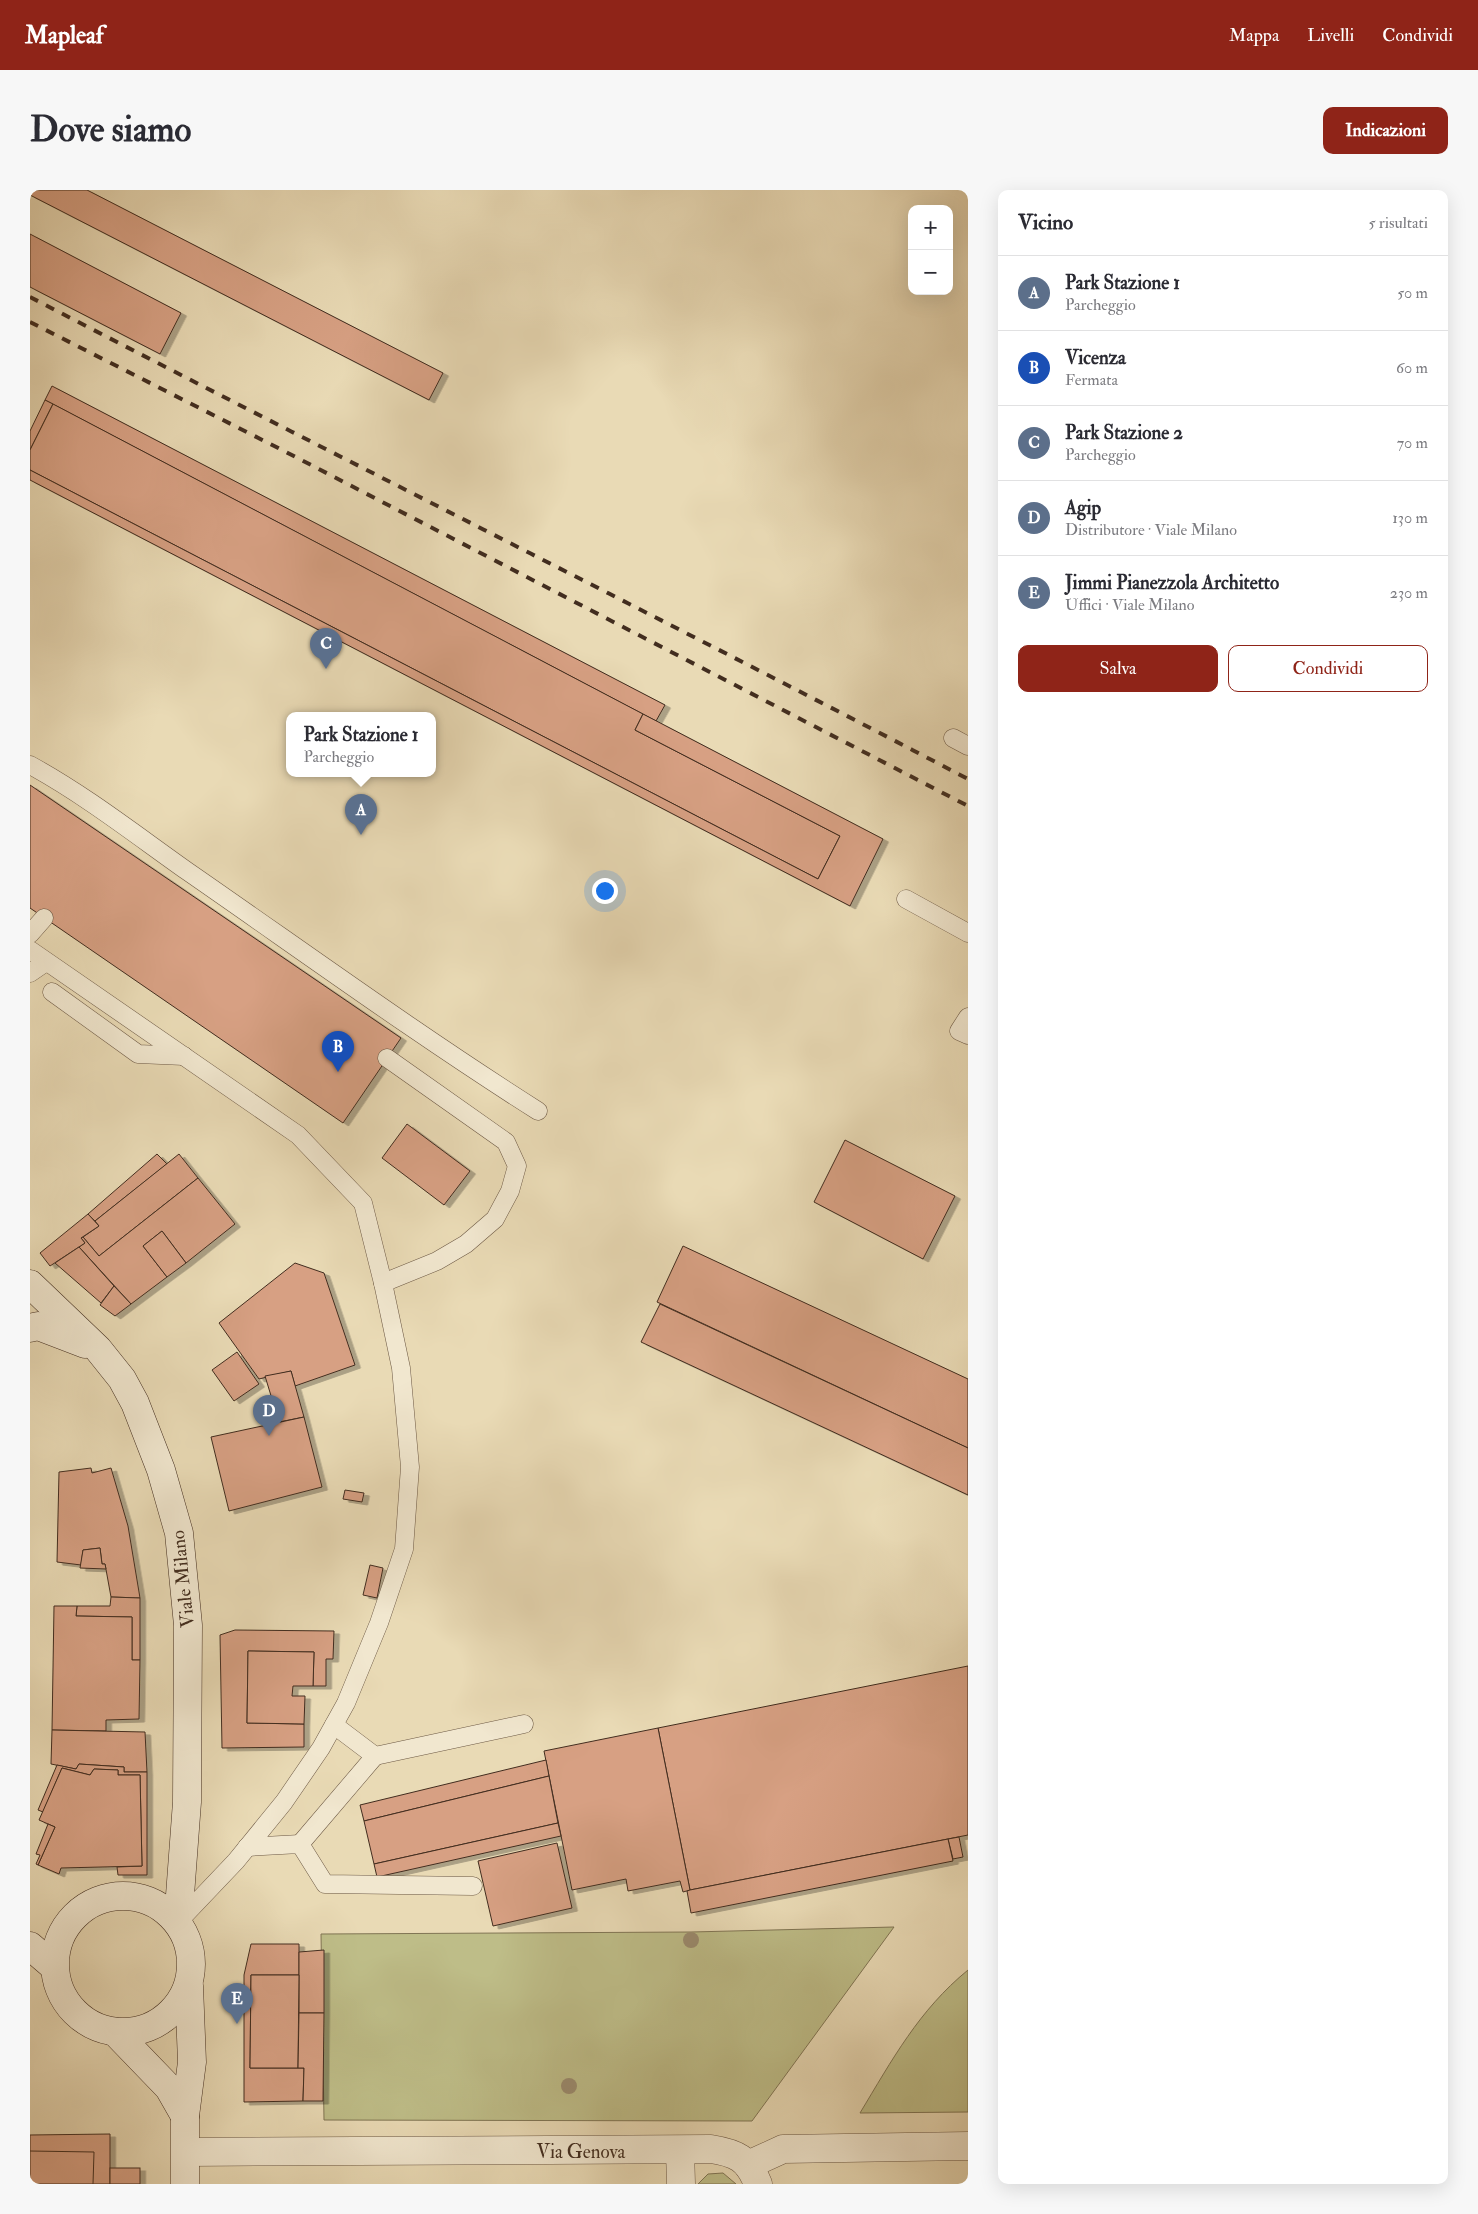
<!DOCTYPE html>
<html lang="it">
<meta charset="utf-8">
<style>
body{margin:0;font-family:"IM FELL Double Pica",serif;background:#f7f7f7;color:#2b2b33}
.controls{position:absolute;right:15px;top:15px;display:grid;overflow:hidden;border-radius:10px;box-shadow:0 5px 20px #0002}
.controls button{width:45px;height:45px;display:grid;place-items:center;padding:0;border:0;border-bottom:1px solid #e1e1e2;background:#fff;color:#2b2b33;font:25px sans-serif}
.you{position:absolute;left:574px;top:700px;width:18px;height:18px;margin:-12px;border:4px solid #fff;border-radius:50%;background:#1a73e8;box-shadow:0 0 0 8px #1a73e833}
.badge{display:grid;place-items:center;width:32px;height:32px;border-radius:50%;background:#8f2418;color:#fff;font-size:16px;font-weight:700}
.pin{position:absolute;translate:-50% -41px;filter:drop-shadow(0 1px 2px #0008)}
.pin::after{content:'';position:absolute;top:26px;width:18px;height:15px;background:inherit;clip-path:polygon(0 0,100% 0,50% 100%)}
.popup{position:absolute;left:256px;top:522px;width:150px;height:65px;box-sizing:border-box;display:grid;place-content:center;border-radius:10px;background:#fff;filter:drop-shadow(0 1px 4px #0005);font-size:16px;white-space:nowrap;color:#7c7c81}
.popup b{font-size:19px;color:#2b2b33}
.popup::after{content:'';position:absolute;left:50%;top:100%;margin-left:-10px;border:10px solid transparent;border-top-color:#fff}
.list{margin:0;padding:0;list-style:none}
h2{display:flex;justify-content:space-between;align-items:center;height:65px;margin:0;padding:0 20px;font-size:21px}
h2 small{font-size:16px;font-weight:400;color:#7c7c81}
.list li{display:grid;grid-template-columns:32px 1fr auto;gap:15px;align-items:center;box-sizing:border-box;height:75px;padding:0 20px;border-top:1px solid #e1e1e2}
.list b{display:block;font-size:19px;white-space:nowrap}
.list p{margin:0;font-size:16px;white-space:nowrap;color:#7c7c81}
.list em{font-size:16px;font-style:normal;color:#7c7c81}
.actions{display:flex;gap:10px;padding:15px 20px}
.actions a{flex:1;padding:11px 0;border:1px solid #8f2418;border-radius:10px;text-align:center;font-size:18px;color:#8f2418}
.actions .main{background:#8f2418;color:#fff}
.map{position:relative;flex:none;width:938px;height:1994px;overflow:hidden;border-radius:10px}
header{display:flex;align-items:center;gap:30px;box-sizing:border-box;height:70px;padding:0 25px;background:#8f2418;color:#fff}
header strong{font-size:24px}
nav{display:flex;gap:28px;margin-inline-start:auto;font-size:18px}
.intro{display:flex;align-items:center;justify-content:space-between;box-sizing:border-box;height:120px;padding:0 30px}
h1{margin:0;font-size:35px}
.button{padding:12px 22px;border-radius:10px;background:#8f2418;color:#fff;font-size:18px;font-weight:700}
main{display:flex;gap:30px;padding:0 30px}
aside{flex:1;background:#fff;border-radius:10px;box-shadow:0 5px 20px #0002}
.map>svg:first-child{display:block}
.green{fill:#bebd88;stroke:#807554}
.building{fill:#d7a083;stroke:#422d1f;filter:url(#shadow)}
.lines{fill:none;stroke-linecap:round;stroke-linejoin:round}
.service-casing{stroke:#6c5844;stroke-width:19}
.minor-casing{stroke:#6c5844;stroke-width:29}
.secondary-casing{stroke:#422d1f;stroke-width:29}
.service{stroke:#f1e7cf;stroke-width:18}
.minor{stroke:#f1e7cf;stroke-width:28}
.secondary{stroke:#f1e7cf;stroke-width:28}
.rail{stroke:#422d1f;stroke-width:4;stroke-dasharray:9 9;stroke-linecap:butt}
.tree{fill:#9b8b6e}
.labels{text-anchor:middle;stroke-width:4.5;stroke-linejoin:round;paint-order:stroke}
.street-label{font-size:19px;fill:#422d1f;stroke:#f1e7cf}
</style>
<header>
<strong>Mapleaf</strong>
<nav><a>Mappa</a><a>Livelli</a><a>Condividi</a></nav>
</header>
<div class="intro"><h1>Dove siamo</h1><a class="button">Indicazioni</a></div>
<main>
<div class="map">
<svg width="938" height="1994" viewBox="0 0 938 1994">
<defs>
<filter id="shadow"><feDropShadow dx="5.5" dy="3" stdDeviation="0" flood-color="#0004"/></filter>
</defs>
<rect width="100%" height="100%" fill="#e9dab5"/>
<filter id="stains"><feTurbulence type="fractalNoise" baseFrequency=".004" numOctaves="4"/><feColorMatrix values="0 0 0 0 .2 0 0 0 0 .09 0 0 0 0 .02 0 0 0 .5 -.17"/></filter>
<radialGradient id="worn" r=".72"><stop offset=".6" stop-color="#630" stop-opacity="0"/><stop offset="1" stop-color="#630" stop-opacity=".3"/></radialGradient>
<g class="green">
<path d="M864,1737l-142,194 -428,-1 -3,-186 370,-2z"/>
<path d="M938,1780v142l-108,1c32,-53 59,-103 108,-143z"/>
<path d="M693,1983l13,11h-38l10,-10z"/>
</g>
<g class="building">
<path d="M0,0h57l356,183 -14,27 -399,-205z"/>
<path d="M0,44l151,79 -21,41 -130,-67z"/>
<path d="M22,196l613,319 -9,16 -611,-321z"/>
<path d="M15,210l8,4 -23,46v-19z"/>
<path d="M23,214l590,310 -8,16 205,106 -22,43 -788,-409v-20z"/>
<path d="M0,280l788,409 22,-43 -205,-106 8,-16 240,125 -33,67 -820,-426z"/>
<path d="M0,595l371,253 -58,85 -313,-215z"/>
<path d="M377,934l63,47 -26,34 -62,-47z"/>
<path d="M815,950l110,56 -32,63 -109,-57z"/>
<path d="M127,964l10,10 -72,57 -7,-7z"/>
<path d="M149,964l19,24 -99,78 -16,-19 16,-11 -4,-5z"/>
<path d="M168,988l37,46 -49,39 -24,-32 -19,15 24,31 -36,27 -52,-57 6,-4 -4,-5 2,-1 16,19z"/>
<path d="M58,1024l11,12 -18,12 4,5 -35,23 -10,-13z"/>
<path d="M132,1041l24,32 -19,14 -24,-31z"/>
<path d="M653,1056l285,133v69l-311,-146z"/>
<path d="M49,1057l35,39 -13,17 -46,-40z"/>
<path d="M265,1073l29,10 31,92 -60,21 -4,-15 -32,8 -40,-56z"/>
<path d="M84,1096l17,18 -16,12 -15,-11z"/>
<path d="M630,1114l308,144v47l-327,-153z"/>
<path d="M207,1162l22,32 -25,17 -22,-31z"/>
<path d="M261,1181l13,46 -25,5 -14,-46z"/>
<path d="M274,1227l18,70 -93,24 -18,-74z"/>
<path d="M61,1278l1,5 19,-5 17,58 12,72 -29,-1 -6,-33h-3l-2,-16 -17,2 -2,15 -24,-3 2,-90z"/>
<path d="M315,1300l19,3 -2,9 -19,-3z"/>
<path d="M70,1358l2,16h3l1,5 -26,-1 3,-18z"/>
<path d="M340,1375l13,3 -6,30 -14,-3z"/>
<path d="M81,1407l29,1v62h-8v-43l-56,-1 1,-10h33z"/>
<path d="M24,1416h23l-1,10 56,1v43h8l-1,59 -33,1v11l-54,-1z"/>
<path d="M205,1440l99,1 -1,28h-7v27h-13l1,-34 -66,-1 -1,72 57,1v23l-82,1 -2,-113z"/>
<path d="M218,1461l66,1 -1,34h-20l-1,10h13l-1,28 -57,-1z"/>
<path d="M938,1476v169l-278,55 -32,-162z"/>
<path d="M628,1538l32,162 -7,2 -3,-11 -52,10 -2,-12 -54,11 -28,-139z"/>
<path d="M22,1540l93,2 2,40h-23v-5l-45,-3 -3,5 -25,-5z"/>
<path d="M516,1570l3,16 -185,45 -4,-16z"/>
<path d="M49,1574l45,3v5h23v103h-29l-1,-8 25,-1 -2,-91h-22v-5l-24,-1 -4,6 -28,-7 -19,44 -5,-2 19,-45 19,4z"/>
<path d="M32,1578l28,7 4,-6 24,1v5h22l2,91 -81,2 -2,6 -21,-9 17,-38 -16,-7z"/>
<path d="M519,1586l9,47 -184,41 -10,-43z"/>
<path d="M528,1633l3,13 -184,41 -3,-13z"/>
<path d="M18,1634l7,3 -17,38 -2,-1 4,-9 -4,-1z"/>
<path d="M929,1647l4,20 -10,2 -5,-20z"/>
<path d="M918,1649l5,22 -262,52 -4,-22 3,-1z"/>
<path d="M527,1653l15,65 -79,18 -15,-65z"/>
<path d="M221,1754h48v31h-48l-1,93h54l-1,33 -59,1v-127z"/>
<path d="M294,1760v63h-25v-61z"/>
<path d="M221,1785h48l-1,93h-48z"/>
<path d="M269,1823h25l-1,88h-20l1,-33h-6z"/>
<path d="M80,1944v50h-80v-49z"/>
<path d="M0,1961l64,1 -1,32h-63z"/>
<rect x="80" y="1978" width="30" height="16"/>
</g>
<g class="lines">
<g class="service-casing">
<g id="service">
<path d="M923,548l15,8"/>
<path d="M0,575c55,30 106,70 157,106 117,81 231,164 351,240"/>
<path d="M876,709l62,34"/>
<path d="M0,744l14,-16"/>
<path d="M0,760l268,185 65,68 20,80 18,85 9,99 -6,82 -25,74 -33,80 -25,45 -37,54 -48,59 -58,61"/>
<path d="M0,783l16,-11"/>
<path d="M22,802l86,62 46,2"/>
<path d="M938,827l-9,14 9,4"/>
<path d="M353,1093l54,-22 29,-17 29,-25 15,-28 7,-25 -11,-24 -119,-84"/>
<path d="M304,1535l41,31 149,-32"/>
<path d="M270,1654l75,-88"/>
<path d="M217,1657l53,-3 25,40 148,2"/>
</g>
</g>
<g class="minor-casing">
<g id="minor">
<path d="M650,1960l1,34"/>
<path d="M156,1962l525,-3c25,4 37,9 47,35"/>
<path d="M718,1975l35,-16 185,-3"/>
</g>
</g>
<g class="secondary-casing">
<g id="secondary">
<path d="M0,1094l68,65 24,30 13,24 26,67 18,63 9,92 -1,177 -9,120"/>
<path d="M0,1138l8,-2 47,18"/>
<circle cx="93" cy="1774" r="68"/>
<path d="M0,1756l22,19"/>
<path d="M85,1842l54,56 16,28"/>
<path d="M155,1994v-68l7,-54 -3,-76"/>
</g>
</g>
<use href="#service" class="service"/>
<use href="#minor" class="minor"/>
<use href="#secondary" class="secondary"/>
<g class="rail">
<path d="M0,107c312,162 627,319 938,482"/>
<path d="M0,132l256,130 682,354"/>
</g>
</g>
<g class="tree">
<circle cx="661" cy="1750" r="8"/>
<circle cx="539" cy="1896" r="8"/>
</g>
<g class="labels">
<g class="street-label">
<text transform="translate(152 1389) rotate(-96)" y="7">Viale Milano</text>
<text x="551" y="1968">Via Genova</text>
</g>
</g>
<rect width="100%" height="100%" filter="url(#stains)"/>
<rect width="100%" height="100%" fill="url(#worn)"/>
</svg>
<div class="controls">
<button>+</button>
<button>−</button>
</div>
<div class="you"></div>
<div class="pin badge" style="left:331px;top:645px;background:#5c6f8a">A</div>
<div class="popup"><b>Park Stazione 1</b>Parcheggio</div>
<div class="pin badge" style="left:308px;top:882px;background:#1a4fb4">B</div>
<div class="pin badge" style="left:296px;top:479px;background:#5c6f8a">C</div>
<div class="pin badge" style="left:239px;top:1246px;background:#5c6f8a">D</div>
<div class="pin badge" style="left:207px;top:1834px;background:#5c6f8a">E</div>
</div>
<aside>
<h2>Vicino<small>5 risultati</small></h2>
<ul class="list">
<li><span class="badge" style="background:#5c6f8a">A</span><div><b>Park Stazione 1</b><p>Parcheggio</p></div><em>50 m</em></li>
<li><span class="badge" style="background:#1a4fb4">B</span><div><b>Vicenza</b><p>Fermata</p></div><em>60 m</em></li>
<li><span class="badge" style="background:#5c6f8a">C</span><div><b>Park Stazione 2</b><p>Parcheggio</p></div><em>70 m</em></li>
<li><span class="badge" style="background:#5c6f8a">D</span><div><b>Agip</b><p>Distributore · Viale Milano</p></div><em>130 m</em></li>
<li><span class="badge" style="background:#5c6f8a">E</span><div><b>Jimmi Pianezzola Architetto</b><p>Uffici · Viale Milano</p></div><em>230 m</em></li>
</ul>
<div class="actions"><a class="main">Salva</a><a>Condividi</a></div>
</aside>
</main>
